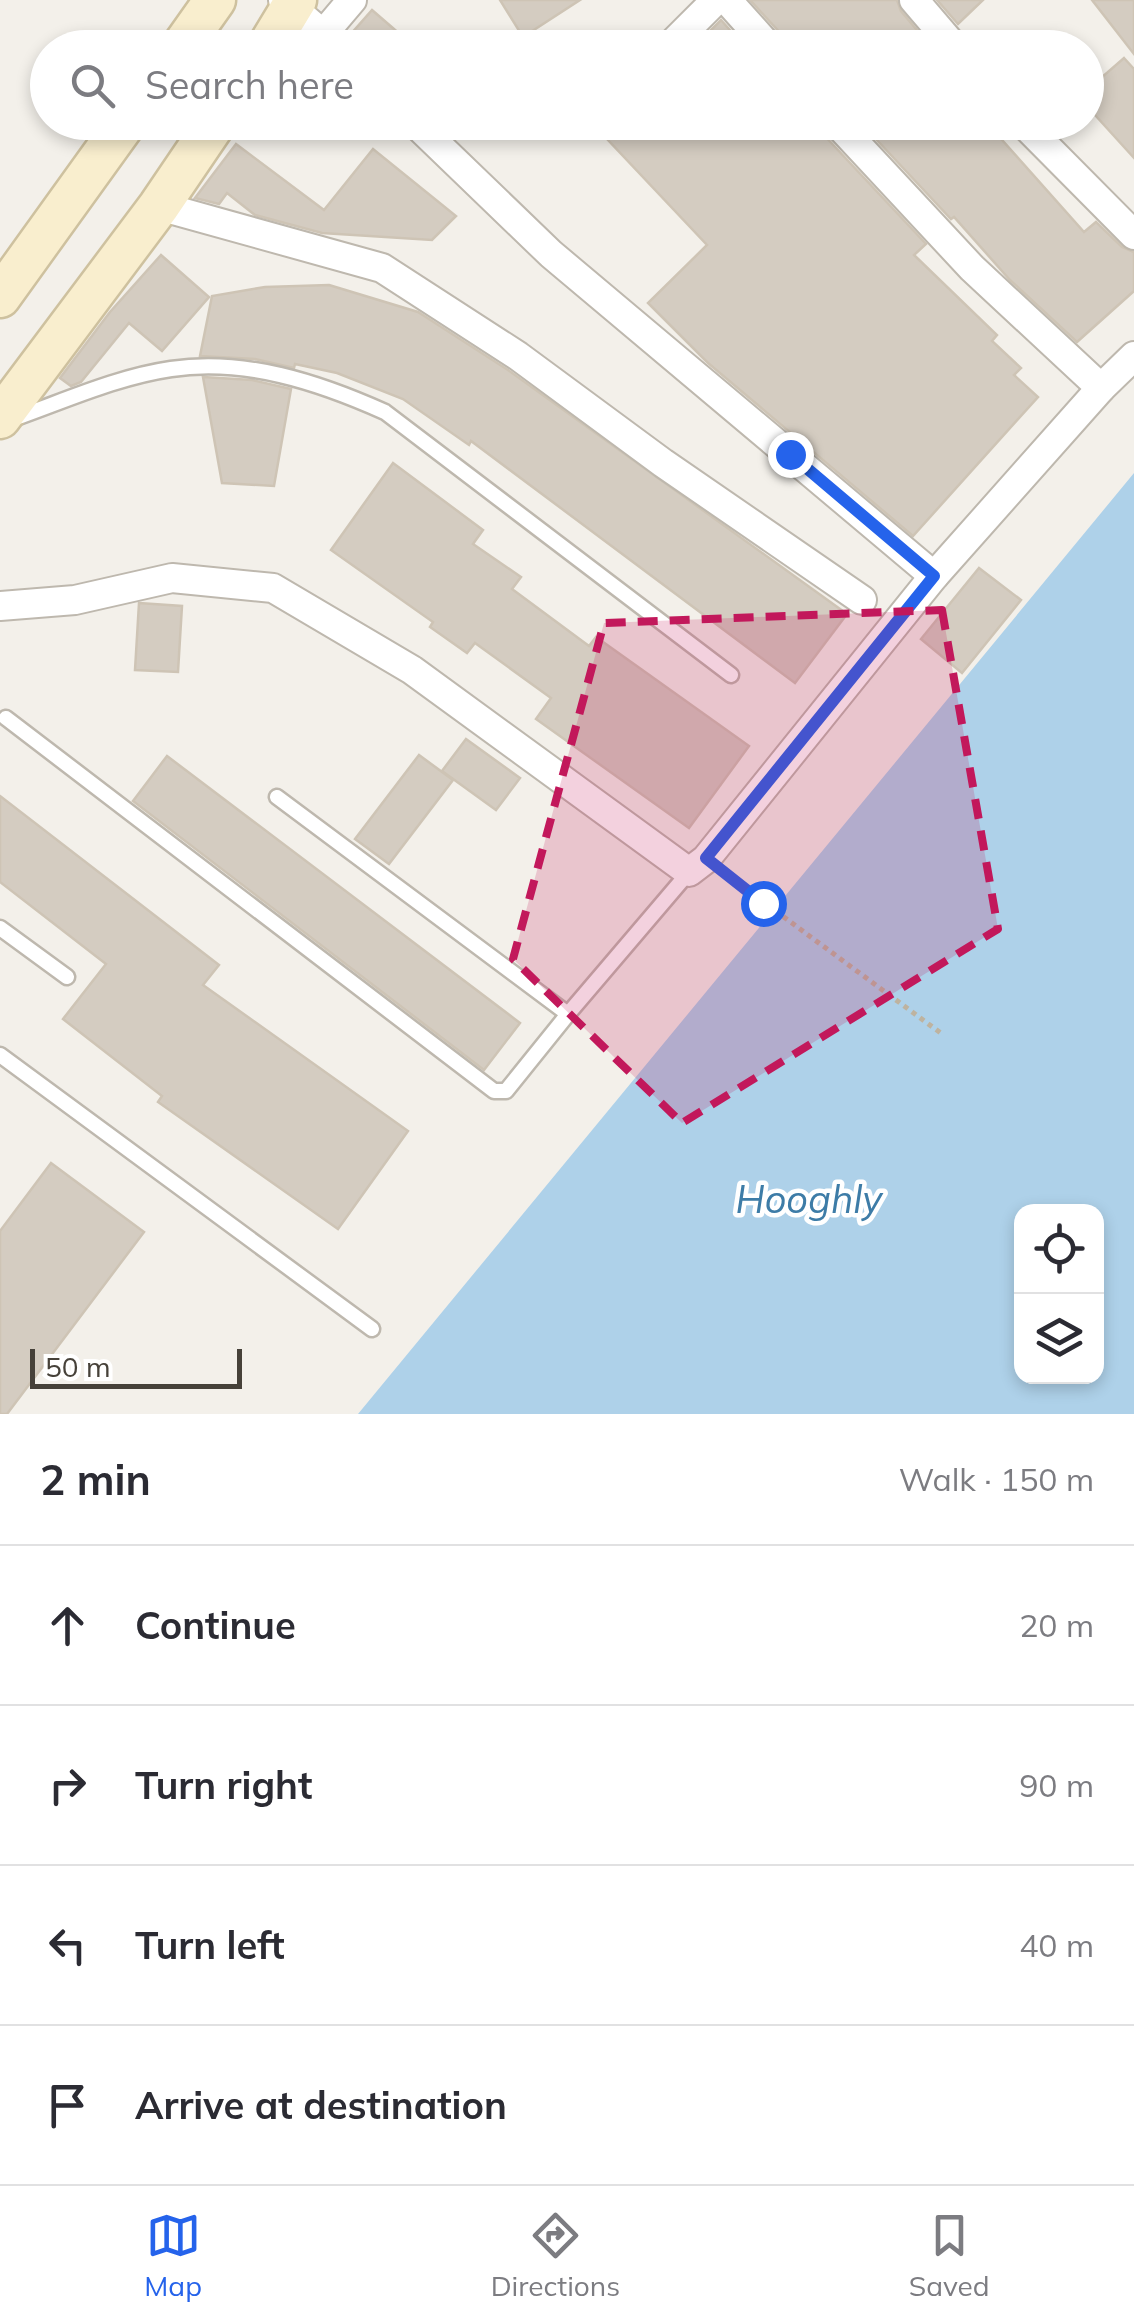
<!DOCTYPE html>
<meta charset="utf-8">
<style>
body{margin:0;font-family:Mulish,sans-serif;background:#f7f7f7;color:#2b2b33}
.controls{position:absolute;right:30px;bottom:30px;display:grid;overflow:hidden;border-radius:20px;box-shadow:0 5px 15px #0003}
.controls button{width:90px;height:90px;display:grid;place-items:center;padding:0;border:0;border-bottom:2px solid #e1e1e2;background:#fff;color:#2b2b33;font:50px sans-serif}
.scale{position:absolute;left:30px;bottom:25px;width:212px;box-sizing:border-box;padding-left:10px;border:5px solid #464139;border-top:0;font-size:28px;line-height:35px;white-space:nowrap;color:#464139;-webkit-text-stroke:8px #fff;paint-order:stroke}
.stop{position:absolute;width:30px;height:30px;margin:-22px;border:8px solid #2563eb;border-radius:50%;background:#fff}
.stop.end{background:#2563eb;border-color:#fff;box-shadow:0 2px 10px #0008}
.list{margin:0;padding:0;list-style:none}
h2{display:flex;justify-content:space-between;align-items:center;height:130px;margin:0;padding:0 40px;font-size:42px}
h2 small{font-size:32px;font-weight:400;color:#7c7c81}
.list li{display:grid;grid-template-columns:65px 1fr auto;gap:30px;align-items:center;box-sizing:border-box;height:160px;padding:0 40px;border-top:2px solid #e1e1e2}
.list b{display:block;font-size:38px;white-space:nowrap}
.list em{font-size:32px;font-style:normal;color:#7c7c81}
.icon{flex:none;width:55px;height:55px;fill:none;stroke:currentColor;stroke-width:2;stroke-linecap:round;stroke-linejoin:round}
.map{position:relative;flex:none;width:1134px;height:1414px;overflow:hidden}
.search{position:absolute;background:#fff;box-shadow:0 5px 15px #0003;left:30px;right:30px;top:30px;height:110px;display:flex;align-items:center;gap:25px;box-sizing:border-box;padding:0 35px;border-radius:55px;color:#7c7c81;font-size:38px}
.sheet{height:770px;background:#fff}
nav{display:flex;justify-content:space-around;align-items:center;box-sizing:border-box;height:140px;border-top:2px solid #e1e1e2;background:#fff;font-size:28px;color:#7c7c81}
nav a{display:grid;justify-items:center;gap:5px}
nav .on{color:#2563eb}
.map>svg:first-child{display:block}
.water{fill:#aed1e9;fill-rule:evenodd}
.building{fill:#d4ccc1;stroke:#cec4b5;stroke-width:2.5}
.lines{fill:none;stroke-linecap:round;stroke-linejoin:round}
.lane-casing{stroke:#beb8ae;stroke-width:19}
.street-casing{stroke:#beb8ae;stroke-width:32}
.secondary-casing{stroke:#cec19f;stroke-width:45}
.path{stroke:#beb3a0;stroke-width:5;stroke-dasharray:5 5;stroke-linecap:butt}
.lane{stroke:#fff;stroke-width:14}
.street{stroke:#fff;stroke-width:28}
.secondary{stroke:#f9eece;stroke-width:40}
.route{stroke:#2563eb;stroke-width:12}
.marked{fill:#c2185b;fill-opacity:0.2;stroke:#c2185b;stroke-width:8;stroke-dasharray:20 12;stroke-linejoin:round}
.labels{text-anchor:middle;stroke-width:9;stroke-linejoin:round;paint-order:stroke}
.water-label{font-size:38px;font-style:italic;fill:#3d7ca7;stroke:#fff}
</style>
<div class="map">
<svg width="1134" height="1414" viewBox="0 0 1134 1414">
<rect width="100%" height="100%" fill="#f3f0ea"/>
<path class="water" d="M1134,473v941h-776zM1022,1212h74v164h-74z"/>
<g class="building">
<path d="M500,0h80l-57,37z"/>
<path d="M750,0h147l4,11 31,37h-145l-4,-12z"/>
<path d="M937,0h46l-25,24z"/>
<path d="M1092,0h42v54z"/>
<path d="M372,10l44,38h-60l-6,-13z"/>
<path d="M721,20l25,28h-53z"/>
<path d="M1124,58l10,11v89l-48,-53v-14z"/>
<path d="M591,122h228l4,12 103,110 -12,11 83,80 -5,6 29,27 -7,7 24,22 -125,139 -205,-173 -60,-60 59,-58z"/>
<path d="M860,122h126l98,110 12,-10 26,25 12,5v39l-57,51 -67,-62 -56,-63 -3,2z"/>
<path d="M236,144l88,66 49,-61 83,67 -24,24 -110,-7 -67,-18 -28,-22 -8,11 -24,-6z"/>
<path d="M161,255l48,42 -47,54 -33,-28 -48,59 -10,4 -11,-8 50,-66z"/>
<path d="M329,285l89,27 90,58 339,244 -52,69 -324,-242 -2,4 -66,-46 -66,-26 -42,-9 -1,4 -39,-9 -55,-3 12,-60 53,-9z"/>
<path d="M203,377l49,3 39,9 -17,97 -52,-3z"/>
<path d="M393,463l90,67 -10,14 48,33 -9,12 77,57 7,-9 153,109 -60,82 -153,-109 15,-21 -76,-55 -8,10 -37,-26 3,-5 -102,-72z"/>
<path d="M979,568l42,32 -59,73 -41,-34z"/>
<path d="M139,603l43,3 -4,66 -43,-2z"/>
<path d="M466,739l54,39 -24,32 -54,-39z"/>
<path d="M419,755l34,25 -64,84 -34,-25z"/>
<path d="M167,756l353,267 -36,47 -351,-269z"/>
<path d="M0,796l219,169 -16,20 205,146 -70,98 -180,-127 4,-6 -99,-77 43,-55 -106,-82z"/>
<path d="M51,1163l93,69 -137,182h-7v-183z"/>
</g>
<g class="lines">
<g class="lane-casing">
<g id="lane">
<path d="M10,420c52,-18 106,-43 161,-51 74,-11 147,13 214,43l346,263"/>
<path d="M6,718l488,373h12l62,-77"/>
<path d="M277,797l291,217 121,-142"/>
<path d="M0,928l67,49"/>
<path d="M0,1055l372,274"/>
</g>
</g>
<g class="street-casing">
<g id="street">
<path d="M283,0l56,48"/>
<path d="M727,0l43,48"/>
<path d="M914,0l41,48"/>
<path d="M324,33l28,-33"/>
<path d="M668,48l48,-48"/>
<path d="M414,122l137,132 383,322"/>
<path d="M836,122l136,146 129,120"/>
<path d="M1022,122l112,113"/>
<path d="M159,206l223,62 136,88 145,107 199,137"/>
<path d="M0,606l75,-6 97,-22 101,10 139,82 277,202 17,-13 228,-283 167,-188 33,-32"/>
</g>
</g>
<g class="secondary-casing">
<g id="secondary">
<path d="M181,48l34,-48"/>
<path d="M267,48l29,-48"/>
<path d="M0,297l126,-175"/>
<path d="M0,418l159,-212 57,-84"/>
</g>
</g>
<path class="path" d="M727,875l215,159"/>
<use href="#lane" class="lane"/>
<use href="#street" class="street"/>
<use href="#secondary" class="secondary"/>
</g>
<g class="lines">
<path class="route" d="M763,903l-57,-45 228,-282 -144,-122"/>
</g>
<path class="marked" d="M942,610l56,319 -316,194 -169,-164 91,-336z"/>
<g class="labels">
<g class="water-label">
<text x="809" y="1213">Hooghly</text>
</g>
</g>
</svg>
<div class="controls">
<button><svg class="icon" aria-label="locate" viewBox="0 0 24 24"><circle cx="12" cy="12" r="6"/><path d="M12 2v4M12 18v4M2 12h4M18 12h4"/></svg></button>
<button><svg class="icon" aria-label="layers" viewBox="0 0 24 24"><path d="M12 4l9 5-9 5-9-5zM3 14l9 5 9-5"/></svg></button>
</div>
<div class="scale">50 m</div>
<div class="stop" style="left:763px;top:903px"></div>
<div class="stop end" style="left:790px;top:454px"></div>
<div class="search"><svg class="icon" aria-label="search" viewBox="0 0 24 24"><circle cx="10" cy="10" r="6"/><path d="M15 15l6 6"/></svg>Search here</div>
</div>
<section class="sheet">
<h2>2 min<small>Walk · 150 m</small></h2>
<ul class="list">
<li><svg class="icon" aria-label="ahead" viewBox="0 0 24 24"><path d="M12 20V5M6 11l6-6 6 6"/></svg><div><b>Continue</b></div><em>20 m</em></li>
<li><svg class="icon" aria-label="right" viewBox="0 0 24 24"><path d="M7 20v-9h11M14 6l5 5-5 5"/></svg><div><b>Turn right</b></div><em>90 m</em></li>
<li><svg class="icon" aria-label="left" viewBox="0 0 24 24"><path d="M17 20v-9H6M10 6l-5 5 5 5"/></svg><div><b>Turn left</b></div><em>40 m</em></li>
<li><svg class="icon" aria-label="arrive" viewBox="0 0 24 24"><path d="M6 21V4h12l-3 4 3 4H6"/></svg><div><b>Arrive at destination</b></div></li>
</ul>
</section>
<nav>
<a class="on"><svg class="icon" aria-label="map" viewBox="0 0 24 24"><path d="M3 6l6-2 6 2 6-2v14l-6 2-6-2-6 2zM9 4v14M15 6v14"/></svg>Map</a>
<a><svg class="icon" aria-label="directions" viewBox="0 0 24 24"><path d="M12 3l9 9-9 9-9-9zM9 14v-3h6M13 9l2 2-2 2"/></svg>Directions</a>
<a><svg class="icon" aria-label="saved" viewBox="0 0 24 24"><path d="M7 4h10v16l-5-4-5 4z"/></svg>Saved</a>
</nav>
